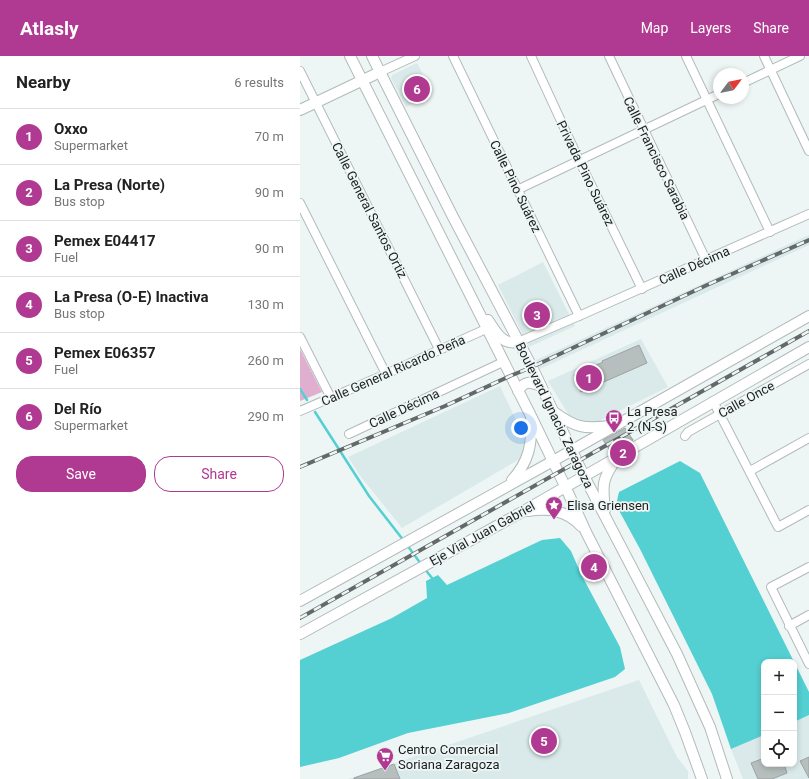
<!DOCTYPE html>
<meta charset="utf-8">
<style>
body{margin:0;font-family:Roboto,sans-serif;background:#f2f2f2;color:#222}
.controls{position:absolute;right:12px;bottom:12px;display:grid;overflow:hidden;border-radius:8px;box-shadow:0 2px 6px #0003}
.controls button{width:36px;height:36px;display:grid;place-items:center;padding:0;border:0;border-bottom:1px solid #e0e0e0;background:#fff;color:#222;font:20px sans-serif}
.compass{position:absolute;left:413px;top:12px;width:36px;height:36px;border-radius:50%;background:#fff;box-shadow:0 2px 6px #0003;rotate:58deg}
.you{position:absolute;left:221px;top:372px;width:14px;height:14px;margin:-10px;border:3px solid #fff;border-radius:50%;background:#1a73e8;box-shadow:0 0 0 6px #1a73e833}
.badge{display:grid;place-items:center;width:26px;height:26px;border-radius:50%;background:#b03a91;color:#fff;font-size:13px;font-weight:700}
.pin{position:absolute;translate:-50% -50%;border:2px solid #fff;box-shadow:0 1px 4px #0006}
.list{margin:0;padding:0;list-style:none}
h2{display:flex;justify-content:space-between;align-items:center;height:52px;margin:0;padding:0 16px;font-size:17px}
h2 small{font-size:13px;font-weight:400;color:#767676}
.list li{display:grid;grid-template-columns:26px 1fr auto;gap:12px;align-items:center;box-sizing:border-box;height:56px;padding:0 16px;border-top:1px solid #e0e0e0}
.list b{display:block;font-size:15px;white-space:nowrap}
.list p{margin:0;font-size:13px;white-space:nowrap;color:#767676}
.list em{font-size:13px;font-style:normal;color:#767676}
.actions{display:flex;gap:8px;padding:12px 16px}
.actions a{flex:1;padding:9px 0;border:1px solid #b03a91;border-radius:16px;text-align:center;font-size:14px;color:#b03a91}
.actions .main{background:#b03a91;color:#fff}
.icon{flex:none;width:22px;height:22px;fill:none;stroke:currentColor;stroke-width:2;stroke-linecap:round;stroke-linejoin:round}
.map{position:relative;flex:none;width:509px;height:723px;overflow:hidden}
header{display:flex;align-items:center;gap:24px;box-sizing:border-box;height:56px;padding:0 20px;background:#b03a91;color:#fff}
header strong{font-size:19px}
nav{display:flex;gap:22px;margin-inline-start:auto;font-size:14px}
main{display:flex}
aside{flex:1;background:#fff}
.map>svg:first-child{display:block}
.built{fill:#daeaea}
.green{fill:#e0afcf}
.water{fill:#54cfd2}
.lines{fill:none;stroke-linecap:round;stroke-linejoin:round}
.stream{stroke:#54cfd2;stroke-width:2.5}
.building{fill:#b7bebe;stroke:#9ca3a3}
.minor-casing{stroke:#b3baba;stroke-width:10}
.major-casing{stroke:#b3baba;stroke-width:12}
.minor{stroke:#fff;stroke-width:8}
.major{stroke:#fff;stroke-width:10}
.rail-casing{stroke:#636868;stroke-width:4}
.rail{stroke:#eef5f5;stroke-width:2.5;stroke-dasharray:8;stroke-linecap:butt}
.labels{text-anchor:middle;stroke-width:3.5;stroke-linejoin:round;paint-order:stroke}
.street-label{font-size:13px;fill:#1b1e1e;stroke:#eef5f5}
.poi-label{font-size:13px;fill:#1b1e1e;stroke:#eef5f5;text-anchor:start}
</style>
<header>
<strong>Atlasly</strong>
<nav><a>Map</a><a>Layers</a><a>Share</a></nav>
</header>
<main>
<aside>
<h2>Nearby<small>6 results</small></h2>
<ul class="list">
<li><span class="badge">1</span><div><b>Oxxo</b><p>Supermarket</p></div><em>70 m</em></li>
<li><span class="badge">2</span><div><b>La Presa (Norte)</b><p>Bus stop</p></div><em>90 m</em></li>
<li><span class="badge">3</span><div><b>Pemex E04417</b><p>Fuel</p></div><em>90 m</em></li>
<li><span class="badge">4</span><div><b>La Presa (O-E) Inactiva</b><p>Bus stop</p></div><em>130 m</em></li>
<li><span class="badge">5</span><div><b>Pemex E06357</b><p>Fuel</p></div><em>260 m</em></li>
<li><span class="badge">6</span><div><b>Del Río</b><p>Supermarket</p></div><em>290 m</em></li>
</ul>
<div class="actions"><a class="main">Save</a><a>Share</a></div>
</aside>
<div class="map">
<svg width="509" height="723" viewBox="0 0 509 723">
<rect width="100%" height="100%" fill="#eef5f5"/>
<g class="built">
<path d="M117,7l16,30 -27,14 -15,-29 1,-3z"/>
<path d="M509,179v10l-269,124 -4,-9z"/>
<path d="M243,206l32,64 -46,21 -31,-62z"/>
<path d="M341,283l27,48 -73,36 -21,-3 -4,-3 -22,-36z"/>
<path d="M200,330l23,49 2,9 -2,10 -5,6 -116,68 -41,-51 -13,-20z"/>
<path d="M339,624l38,77 11,14v8h-340z"/>
<path d="M509,659v64h-66l-12,-30 33,-14v29h30v-42z"/>
</g>
<path class="green" d="M0,293l22,43 -22,9z"/>
<g class="water">
<path d="M380,405l20,12 109,219v23l-15,7v-60h-30v73l-33,14 -19,-55 -72,-145 -24,-44 3,-13z"/>
<path d="M260,482l11,13 10,23 39,73 5,22 -10,8 -106,36 -101,20 -69,25 -39,9v-107l92,-42 35,-20 -1,-17 12,-6 9,10 95,-45z"/>
</g>
<g class="lines">
<g class="stream">
<path d="M0,333l7,11"/>
<path d="M15,356l54,84 35,45"/>
<path d="M107,489l14,19"/>
<path d="M124,512l8,10"/>
</g>
</g>
<g class="building">
<path d="M339,289l8,18 -66,29 -7,-17 29,-13 -1,-1z"/>
<path d="M325,372l8,12 -22,12 -8,-12z"/>
<path d="M509,701v21l-9,-17z"/>
<path d="M464,702v6h20l3,9 -15,6h-14l-7,-16z"/>
<path d="M94,708l6,15h-46v-1z"/>
</g>
<g class="lines">
<g class="minor-casing">
<g id="minor">
<path d="M153,0l126,260"/>
<path d="M231,0l48,104 63,129"/>
<path d="M309,0l97,204"/>
<path d="M386,0l84,176"/>
<path d="M464,0l45,95"/>
<path d="M0,15l139,278"/>
<path d="M80,16l35,-16"/>
<path d="M443,27l57,-27"/>
<path d="M217,134l202,-96"/>
<path d="M0,147l86,171"/>
<path d="M0,281l31,61"/>
<path d="M218,286l61,-26 230,-102"/>
<path d="M413,345l65,126 31,-17"/>
<path d="M0,355l86,-37 100,-45"/>
<path d="M49,378l154,-72"/>
<path d="M385,380l3,-4 121,-68"/>
<path d="M450,415l59,-33"/>
<path d="M509,511l-38,20 38,77"/>
<path d="M489,570l20,-11"/>
</g>
</g>
<g class="major-casing">
<g id="major">
<path d="M50,0l181,360 34,70 21,46 88,173 11,27 17,47"/>
<path d="M72,0l81,161 79,150 52,109 93,178 33,73 17,52"/>
<path d="M0,54l80,-38"/>
<path d="M188,264c8,12 14,25 30,22"/>
<path d="M218,335c7,-11 12,-9 23,-5"/>
<path d="M254,356c22,16 30,17 56,14"/>
<path d="M212,424c17,-18 20,-36 19,-60"/>
<path d="M305,454c-3,-26 -3,-31 12,-52"/>
<path d="M228,455c21,-3 38,-1 53,15"/>
<path d="M0,545l253,-140 256,-145"/>
<path d="M0,578l222,-122 287,-165"/>
</g>
</g>
<use href="#minor" class="minor"/>
<use href="#major" class="major"/>
<g class="rail-casing">
<g id="rail">
<path d="M0,411l145,-61 65,-30 22,-9 175,-82 102,-45"/>
<path d="M0,562l509,-287"/>
</g>
</g>
<use href="#rail" class="rail"/>
</g>
<defs>
<g id="bus-pin" transform="scale(0.9)"><path d="M0 17L-7.5 6A9.5 9.5 0 1 1 7.5 6Z" fill="#b03a91" stroke="#eef5f5"/><path d="M-5-6H5V4H4V6H2V4H-2V6H-4V4H-5ZM-3.5-4V0h7V-4ZM-3.5 1.2v1.5H-2V1.2ZM2 1.2v1.5H3.5V1.2Z" fill="#fff"/></g>
<g id="sight-pin" transform="scale(0.9)"><path d="M0 17L-7.5 6A9.5 9.5 0 1 1 7.5 6Z" fill="#b03a91" stroke="#eef5f5"/><path d="M0-6L1.8-2.2L6-1.7L2.9 1.2L3.7 5.4L0 3.3L-3.7 5.4L-2.9 1.2L-6-1.7L-1.8-2.2Z" fill="#fff"/></g>
<g id="supermarket-pin" transform="scale(0.9)"><path d="M0 17L-7.5 6A9.5 9.5 0 1 1 7.5 6Z" fill="#b03a91" stroke="#eef5f5"/><path d="M-6-5.5h2.5l.6 2H6L4.5 2H-2.5L-4.4-4H-6ZM-1.5 3.2a1.3 1.3 0 1 0 .1 0ZM3 3.2a1.3 1.3 0 1 0 .1 0Z" fill="#fff"/></g>
</defs>
<g fill-rule="evenodd">
<use href="#bus-pin" x="314" y="362"/>
<use href="#sight-pin" x="254" y="449"/>
<use href="#supermarket-pin" x="85" y="700"/>
</g>
<g class="labels">
<g class="street-label">
<text transform="translate(357 102) rotate(64)" y="5">Calle Francisco Sarabia</text>
<text transform="translate(286 117) rotate(64)" y="5">Privada Pino Suárez</text>
<text transform="translate(216 130) rotate(64)" y="5">Calle Pino Suárez</text>
<text transform="translate(70 154) rotate(63)" y="5">Calle General Santos Ortiz</text>
<text transform="translate(394 209) rotate(-24)" y="5">Calle Décima</text>
<text transform="translate(93 314) rotate(-24)" y="5">Calle General Ricardo Peña</text>
<text transform="translate(446 343) rotate(-29)" y="5">Calle Once</text>
<text transform="translate(104 352) rotate(-25)" y="5">Calle Décima</text>
<text transform="translate(255 359) rotate(64)" y="5">Boulevard Ignacio Zaragoza</text>
<text transform="translate(182 477) rotate(-29)" y="5">Eje Vial Juan Gabriel</text>
</g>
<g class="poi-label">
<text x="327" y="360">La Presa<tspan x="327" dy="15">2 (N-S)</tspan></text>
<text x="267" y="454">Elisa Griensen</text>
<text x="98" y="698">Centro Comercial<tspan x="98" dy="15">Soriana Zaragoza</tspan></text>
</g>
</g>
</svg>
<div class="controls">
<button>+</button>
<button>−</button>
<button><svg class="icon" aria-label="locate" viewBox="0 0 24 24"><circle cx="12" cy="12" r="6"/><path d="M12 2v4M12 18v4M2 12h4M18 12h4"/></svg></button>
</div>
<svg class="compass" viewBox="-18 -18 36 36"><path d="M0-13l5 13h-10z" fill="#e53935"/><path d="M0 13l5-13h-10z" fill="#767676"/></svg>
<div class="you"></div>
<div class="pin badge" style="left:289px;top:322px">1</div>
<div class="pin badge" style="left:323px;top:397px">2</div>
<div class="pin badge" style="left:237px;top:259px">3</div>
<div class="pin badge" style="left:294px;top:511px">4</div>
<div class="pin badge" style="left:244px;top:685px">5</div>
<div class="pin badge" style="left:117px;top:33px">6</div>
</div>
</main>
